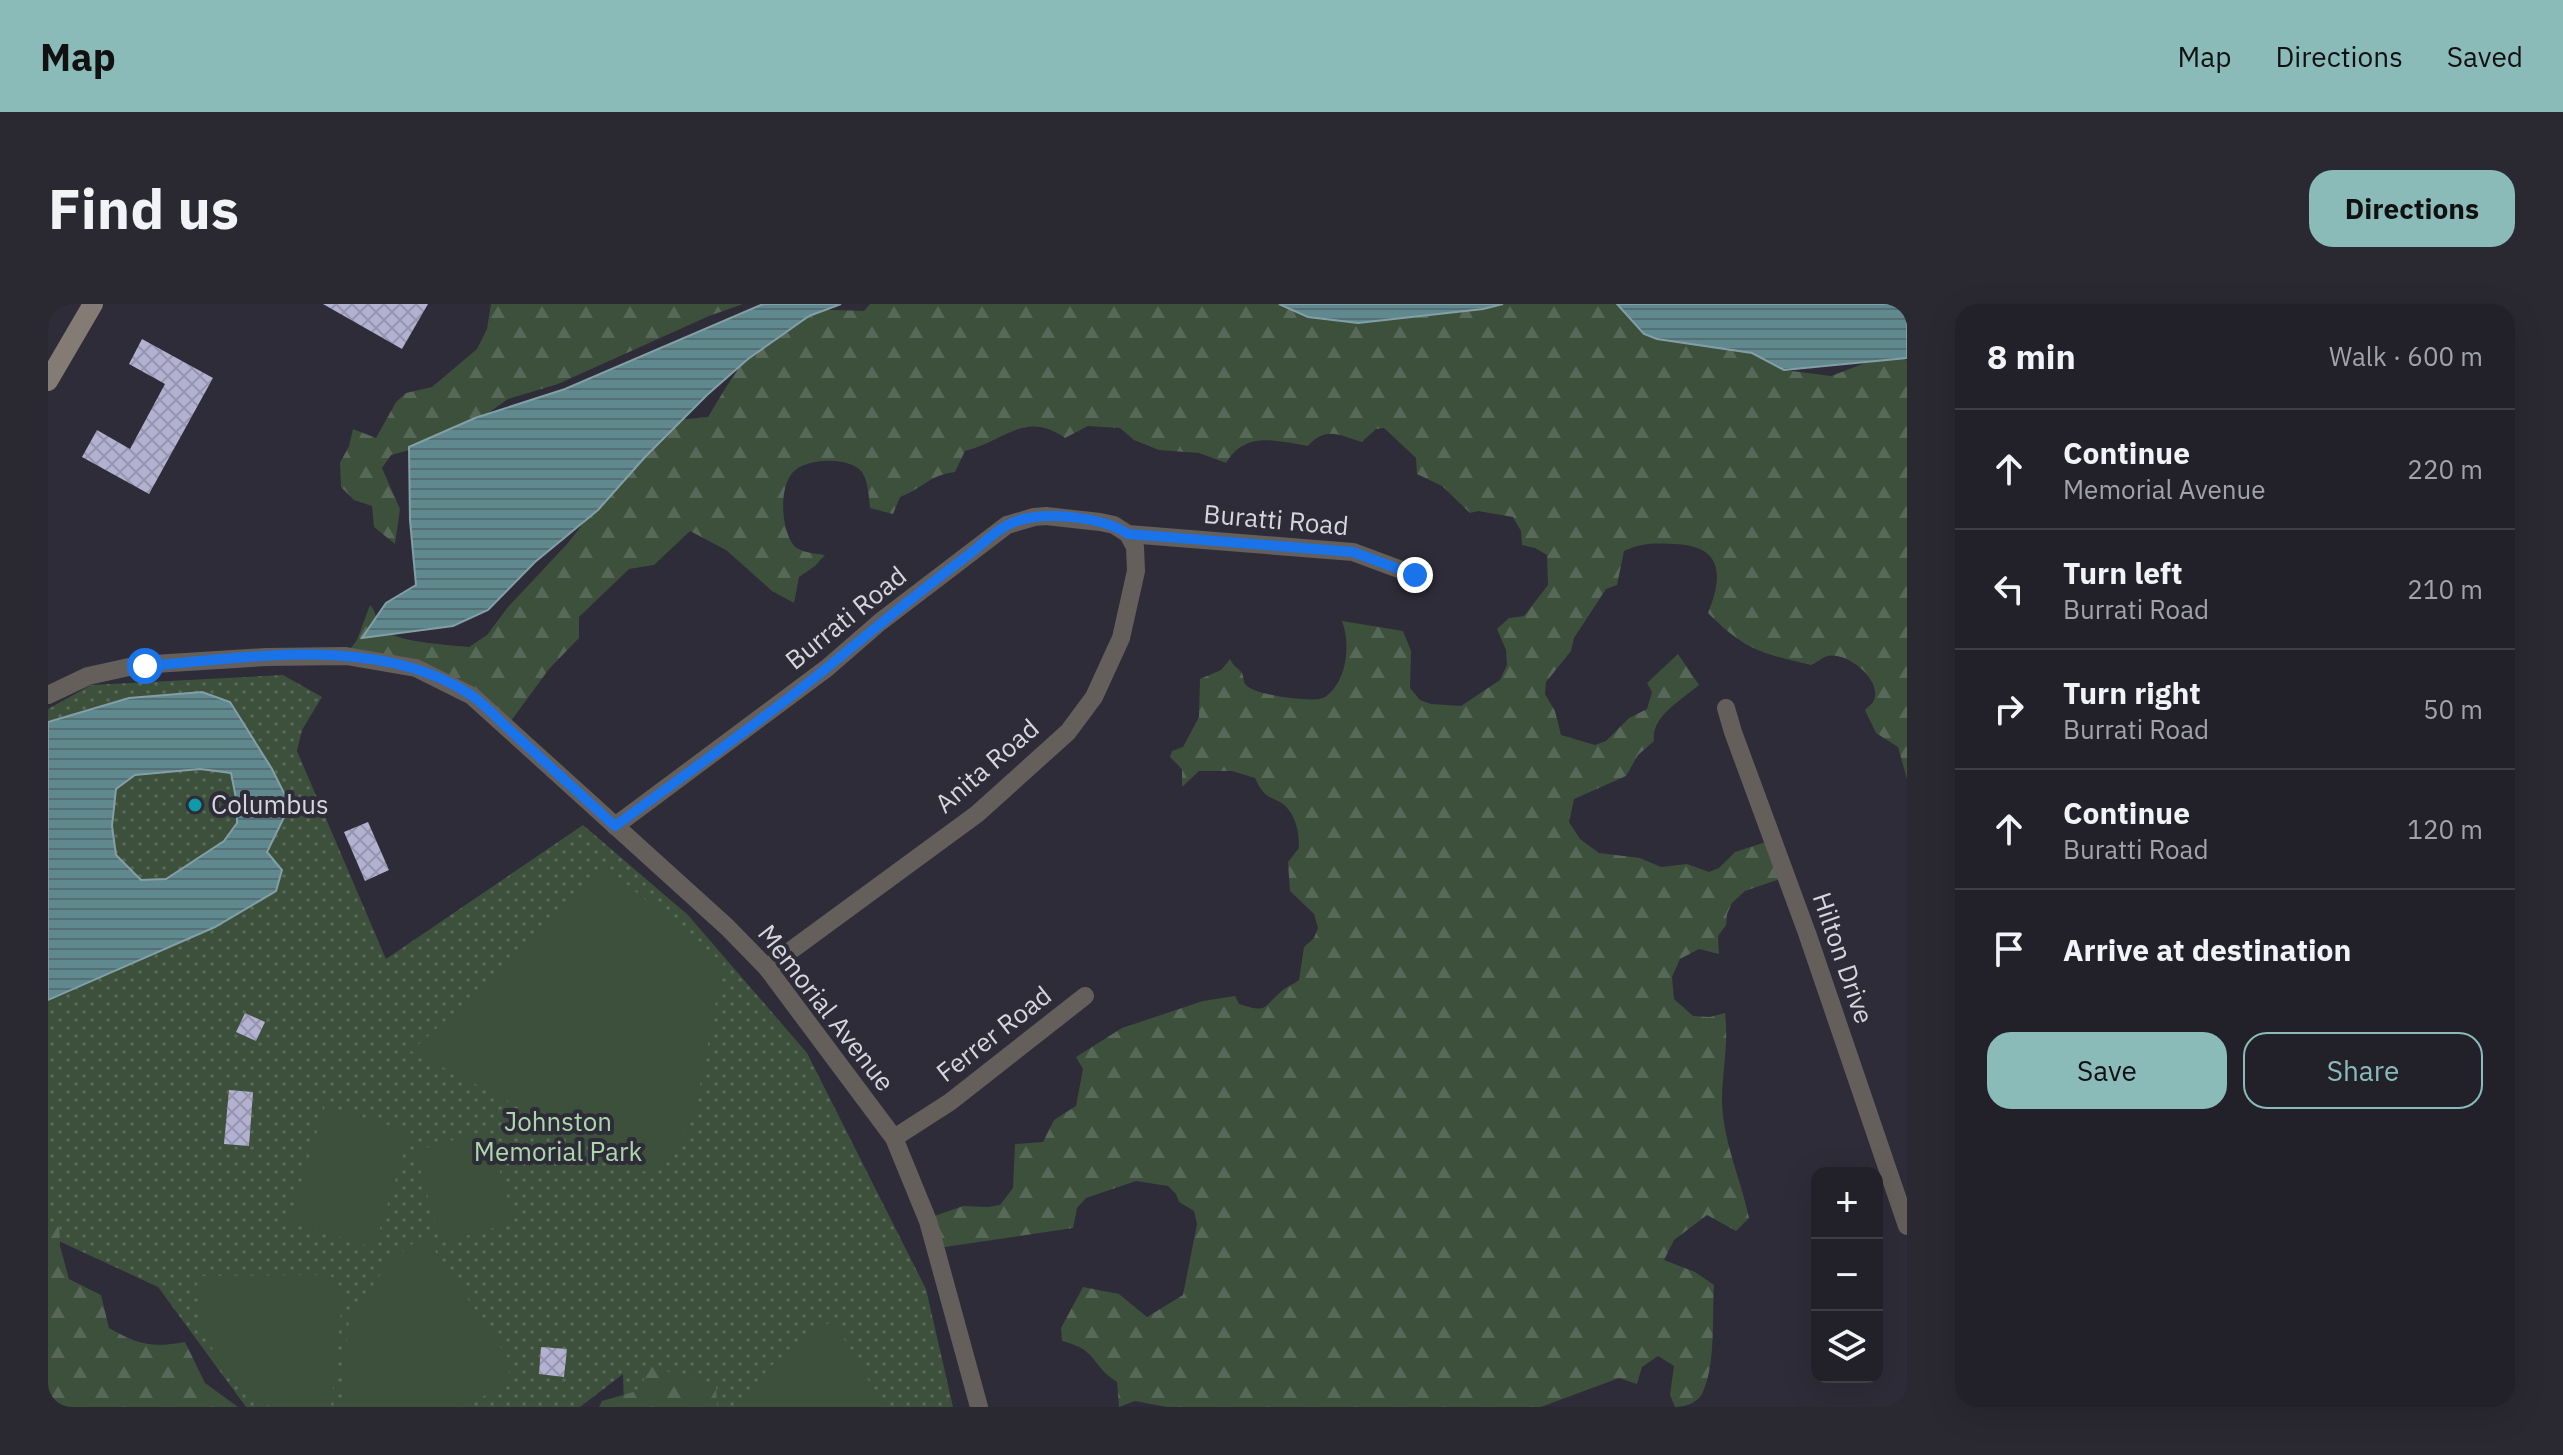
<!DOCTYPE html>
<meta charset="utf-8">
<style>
body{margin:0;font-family:"IBM Plex Sans",sans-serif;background:#2a2932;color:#f1f3f6}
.controls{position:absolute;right:24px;bottom:24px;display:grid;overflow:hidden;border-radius:16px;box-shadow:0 8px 32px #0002}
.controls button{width:72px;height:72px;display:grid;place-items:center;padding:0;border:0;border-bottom:2px solid #3f3e47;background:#22212a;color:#f1f3f6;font:40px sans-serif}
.stop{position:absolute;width:24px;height:24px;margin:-18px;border:6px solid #1a73e8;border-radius:50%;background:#fff}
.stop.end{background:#1a73e8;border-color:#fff;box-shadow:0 2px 8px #0008}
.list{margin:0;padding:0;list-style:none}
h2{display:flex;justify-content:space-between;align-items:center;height:104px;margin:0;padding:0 32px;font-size:34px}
h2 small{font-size:26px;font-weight:400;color:#a2a3a8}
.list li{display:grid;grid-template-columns:52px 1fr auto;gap:24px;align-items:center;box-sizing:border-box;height:120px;padding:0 32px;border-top:2px solid #3f3e47}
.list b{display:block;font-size:30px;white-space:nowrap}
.list p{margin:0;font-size:26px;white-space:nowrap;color:#a2a3a8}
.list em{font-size:26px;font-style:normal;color:#a2a3a8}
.actions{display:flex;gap:16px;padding:24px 32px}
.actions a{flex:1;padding:18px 0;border:2px solid #8bbbb9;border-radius:24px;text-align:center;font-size:28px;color:#8bbbb9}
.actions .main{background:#8bbbb9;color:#111}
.icon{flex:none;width:44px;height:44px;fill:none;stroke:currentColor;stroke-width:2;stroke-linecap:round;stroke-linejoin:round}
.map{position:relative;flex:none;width:1859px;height:1103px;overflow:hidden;border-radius:24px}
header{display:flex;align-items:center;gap:48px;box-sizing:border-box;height:112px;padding:0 40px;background:#8bbbb9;color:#111}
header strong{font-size:38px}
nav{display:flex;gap:44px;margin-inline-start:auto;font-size:28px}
.intro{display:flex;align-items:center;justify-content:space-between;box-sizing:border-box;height:192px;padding:0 48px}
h1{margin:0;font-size:56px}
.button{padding:20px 36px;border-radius:24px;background:#8bbbb9;color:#111;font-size:28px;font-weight:700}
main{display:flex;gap:48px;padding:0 48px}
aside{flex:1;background:#22212a;border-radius:24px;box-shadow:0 8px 32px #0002}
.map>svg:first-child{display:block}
.green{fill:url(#green-dots)}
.forest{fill:url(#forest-firs)}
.pitch{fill:#3d503c}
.water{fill:url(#water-rules);stroke:#839fa6;stroke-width:2;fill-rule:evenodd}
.building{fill:url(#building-cross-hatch)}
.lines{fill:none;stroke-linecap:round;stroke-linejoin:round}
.street{stroke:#655f5b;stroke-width:18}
.secondary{stroke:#837b74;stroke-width:20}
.route{stroke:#1a73e8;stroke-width:10}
.culture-dot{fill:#0f9aa8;stroke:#2d2c38;stroke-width:3}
.labels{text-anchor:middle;stroke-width:8;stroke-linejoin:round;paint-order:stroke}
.street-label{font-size:26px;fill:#d6d6dd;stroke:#2d2c38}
.poi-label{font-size:26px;fill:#d6d6dd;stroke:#2d2c38;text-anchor:start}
.park-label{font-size:26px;fill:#add7aa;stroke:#2d2c38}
</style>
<header>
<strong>Map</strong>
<nav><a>Map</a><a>Directions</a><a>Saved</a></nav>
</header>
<div class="intro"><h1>Find us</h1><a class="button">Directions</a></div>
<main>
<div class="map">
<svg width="1859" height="1103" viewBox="0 0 1859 1103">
<defs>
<pattern id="green-dots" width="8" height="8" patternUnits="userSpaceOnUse" patternTransform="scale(2)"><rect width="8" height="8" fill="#3d503c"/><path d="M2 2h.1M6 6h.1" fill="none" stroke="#586858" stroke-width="1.8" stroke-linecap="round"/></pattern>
<pattern id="forest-firs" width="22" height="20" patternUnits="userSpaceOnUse" patternTransform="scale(2)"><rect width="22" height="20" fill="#3d503c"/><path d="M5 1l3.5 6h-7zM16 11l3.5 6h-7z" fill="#586858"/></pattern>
<pattern id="water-rules" width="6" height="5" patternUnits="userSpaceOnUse" patternTransform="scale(2)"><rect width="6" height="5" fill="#60888f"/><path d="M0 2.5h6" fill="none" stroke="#556f74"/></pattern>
<pattern id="building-cross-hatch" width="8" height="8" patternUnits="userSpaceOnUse" patternTransform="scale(2)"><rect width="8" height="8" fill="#b3b1d1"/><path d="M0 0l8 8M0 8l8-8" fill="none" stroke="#9695ad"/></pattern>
</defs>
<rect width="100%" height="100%" fill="#2d2c38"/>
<path class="green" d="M235,371l39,22 -20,33 -5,21 89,208 197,-134 105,90 119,138 119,236 27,118h-329l-1,-33 -43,33h-334l-88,-120 -110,-51v-527l43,-24z"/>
<g class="forest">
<path d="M443,0h252l-34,12 -151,68 -50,15 -44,31 -36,15 -37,10 -9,13 18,41 -5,35 -21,-17 -2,-21 -18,-6 -13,-13 -1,-24 9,-17 4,-17 23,9 20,-36 10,-9 26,-6 45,-38 10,-20z"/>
<path d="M822,0h409l29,13 50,6 125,-14 20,-5h114l27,30 13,5 95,14 32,17 47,6 45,-17 27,-1 4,3v418l-9,-32 -22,-14 -11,-23c3,-3 8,-7 9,-10 8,-20 -26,-48 -46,-44 -5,1 -12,7 -17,9 -50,-12 -65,-14 -103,-52 16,-39 14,-68 -35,-69 -20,-1 -31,-1 -49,7l-7,34 -11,4 -32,49 -3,13 -25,31 -1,12 10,17 6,24 34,10 11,-4 23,-23 18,-9 5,-17 -5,-9 31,-29 21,31c-16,14 -49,32 -45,56l-16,14 -12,21 -52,23 -5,23 11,17 19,14 41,5 21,9 26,-3 22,8 10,-4 16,-16 37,-12 14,37 -41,14 -13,12 -5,11 -1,11 -8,11 1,18 -20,-5 -19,10 -8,18 2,22 19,17 17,1 15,-4c4,30 -3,58 -3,88 1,41 19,78 27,117l-13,13 -29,-16 -33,25 -10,20 31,12 19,13c-2,32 2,81 -12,109 -5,9 -17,13 -27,13l-5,-12 4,-29 -16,-10 -16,11 -5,17 -18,-6 -78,29h-374l-32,-6 -16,6 -2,-25c-27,-17 -18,-32 -55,-41l-1,-13 22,-41 36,7 28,23 36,-22 14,-71 -3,-13 -15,-9 -3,-8 -8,-8 -32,-5 -50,17 -9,10 -4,20 -135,20 -9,-30 34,-12 25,1 12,-2 13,-17 2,-44 28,-2 11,-22 22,-14 7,-37 -7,-12 46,-29 81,-27 32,-5 4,8c30,10 23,3 44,-14 5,-4 11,-6 16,-10l5,-33 10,-9 4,-10 -4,-14 -24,-23 -2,-29 11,-14c0,-14 -2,-28 -11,-39 -12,-15 -21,-4 -33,-31l-23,-7h-33l-17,16v-18l-12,-12 2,-6 11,-4 16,-30 1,-38 21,-9 9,-11c3,7 7,8 12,14 2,4 1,9 4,12 8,10 69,19 79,12 22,-15 26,-53 17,-76l61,10 8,20 -1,37 10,12 11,4 30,2 39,-26 7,-15 -1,-15 -9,-21 12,-11 15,-2 24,-31 -1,-30 -12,-7 -13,-3 -1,-14 -8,-14 -35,-6 -8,2 -28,-27 -25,-12 -1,-16 -32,-30 -8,1 -14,13c-24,-7 -36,-16 -54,4 -33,-5 -62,-16 -82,17l-27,-10 -40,-3 -25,-10 -14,-12 -32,-2 -23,12c-40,-28 -60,3 -100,13l-10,21c-28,4 -31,16 -55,25l-7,17 -23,-6c-1,-10 -2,-27 -8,-36 -13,-16 -56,-14 -69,0 -14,16 -12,53 -1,71 6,10 22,10 33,12l-10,11 -16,11 -5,26 -22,-12 -46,-41 -36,-19 -36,34 -25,4 -50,48v21l-30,31 -41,56 -86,-53 -78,-15 13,-17 13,-35c7,7 5,15 11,23 11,14 69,17 88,19l18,-12 21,-28 60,-64 75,-97 34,-26 31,-3c24,-39 49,-87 94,-104 15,-5 46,-2 62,-2z"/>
<path d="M11,916l1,26 9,33 32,16 8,33c29,17 43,20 76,14l20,41 33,24h-190v-184z"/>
<path d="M604,1063l64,18 1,22h-118l3,-6 35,-10z"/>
</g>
<g class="pitch">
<path d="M556,562l119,97 -28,150 -21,43 -28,16 -235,-121 85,-75 73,-78z"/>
<path d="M277,802l85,26 -36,116 -85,-27z"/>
<path d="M440,826l26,92 -73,21 -26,-92z"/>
<path d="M376,931l88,129 -8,23 -45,20h-114l-4,-17 8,-69 39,-58z"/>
<path d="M282,971l13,16 -12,116h-55l-15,-4 -40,-36 -22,-47 -2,-44z"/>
<path d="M785,1016l51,87h-140l24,-39z"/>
</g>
<g class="water">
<path d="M715,0h78l-32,12 -61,43 -41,36 -62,62 -47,53 -63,52 -47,48 -35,16 -91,12 24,-35 30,-18 -6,-65 -1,-73 66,-29 90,-29z"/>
<path d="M1231,0h224l-20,5 -125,14 -50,-6z"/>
<path d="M1569,0h290v54l-123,12 -32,-17 -95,-14 -13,-5z"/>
<path d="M154,388l28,10 42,67 18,36 -23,47 15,18 -6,21 -61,36 -167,73v-278l81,-24zM152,465l31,4 6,30v20l-13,18 -58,38 -25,1 -25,-25 -4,-29 4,-37 19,-14z"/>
</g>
<g class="building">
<path d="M275,0h105l-26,45z"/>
<path d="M94,35l71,39 -64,116 -67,-37 15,-27 33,19 35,-65 -36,-20z"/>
<path d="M320,518l21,48 -24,11 -21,-49z"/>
<path d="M197,709l20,9 -9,19 -20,-9z"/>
<path d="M181,786l24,2 -4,54 -25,-2z"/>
<path d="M493,1043l26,2 -3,28 -25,-3z"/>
</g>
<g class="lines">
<g class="street">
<path d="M1080,230l225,18 62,23"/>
<path d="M0,391l40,-19 50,-11 128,-8 80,-1 70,12 56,28 255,231 40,41 127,170 34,83 51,186"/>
<path d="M1678,404l7,24 74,201 100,293"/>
<path d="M567,522l212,-158 53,-46 127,-97 27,-8 12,-1 54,6 14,3 14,9 7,13 1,24 -15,67 -27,59 -26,35 -91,82 -210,154"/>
<path d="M846,834l56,-36 135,-106"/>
</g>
<path class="secondary" d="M0,77l45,-77"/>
</g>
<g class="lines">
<path class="route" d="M97,362c104,-8 235,-32 326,29 16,11 27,25 41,37 34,31 69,63 103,94 72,-53 146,-104 214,-160 46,-38 91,-75 138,-110 16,-12 31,-29 50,-35 29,-10 86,-4 111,13l225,18 62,23"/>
</g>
<circle class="culture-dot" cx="147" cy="501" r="8"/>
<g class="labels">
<g class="street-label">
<text transform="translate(1228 216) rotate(5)" y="9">Buratti Road</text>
<text transform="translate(798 314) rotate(-39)" y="9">Burrati Road</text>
<text transform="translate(939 462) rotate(-41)" y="9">Anita Road</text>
<text transform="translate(1795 654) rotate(71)" y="9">Hilton Drive</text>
<text transform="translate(778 704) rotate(52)" y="9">Memorial Avenue</text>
<text transform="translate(946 730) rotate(-38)" y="9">Ferrer Road</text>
</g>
<g class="poi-label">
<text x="163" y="510">Columbus</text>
</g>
<g class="park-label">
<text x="510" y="827">Johnston<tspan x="510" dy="30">Memorial Park</tspan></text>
</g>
</g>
</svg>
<div class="controls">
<button>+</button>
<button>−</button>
<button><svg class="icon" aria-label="layers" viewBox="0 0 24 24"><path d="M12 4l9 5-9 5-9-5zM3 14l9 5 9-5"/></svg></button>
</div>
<div class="stop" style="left:97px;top:362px"></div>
<div class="stop end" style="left:1367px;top:271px"></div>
</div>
<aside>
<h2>8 min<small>Walk · 600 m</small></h2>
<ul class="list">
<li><svg class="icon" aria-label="ahead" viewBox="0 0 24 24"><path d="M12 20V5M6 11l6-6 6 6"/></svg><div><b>Continue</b><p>Memorial Avenue</p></div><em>220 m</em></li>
<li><svg class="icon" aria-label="left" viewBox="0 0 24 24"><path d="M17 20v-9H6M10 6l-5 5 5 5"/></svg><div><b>Turn left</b><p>Burrati Road</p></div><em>210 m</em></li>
<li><svg class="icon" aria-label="right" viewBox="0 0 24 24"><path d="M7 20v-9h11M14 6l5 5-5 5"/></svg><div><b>Turn right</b><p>Burrati Road</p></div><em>50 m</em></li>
<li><svg class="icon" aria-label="ahead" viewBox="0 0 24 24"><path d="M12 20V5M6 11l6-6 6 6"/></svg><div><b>Continue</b><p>Buratti Road</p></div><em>120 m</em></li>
<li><svg class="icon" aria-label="arrive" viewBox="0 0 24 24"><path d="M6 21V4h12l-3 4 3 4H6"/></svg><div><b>Arrive at destination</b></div></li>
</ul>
<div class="actions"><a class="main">Save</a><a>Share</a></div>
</aside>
</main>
